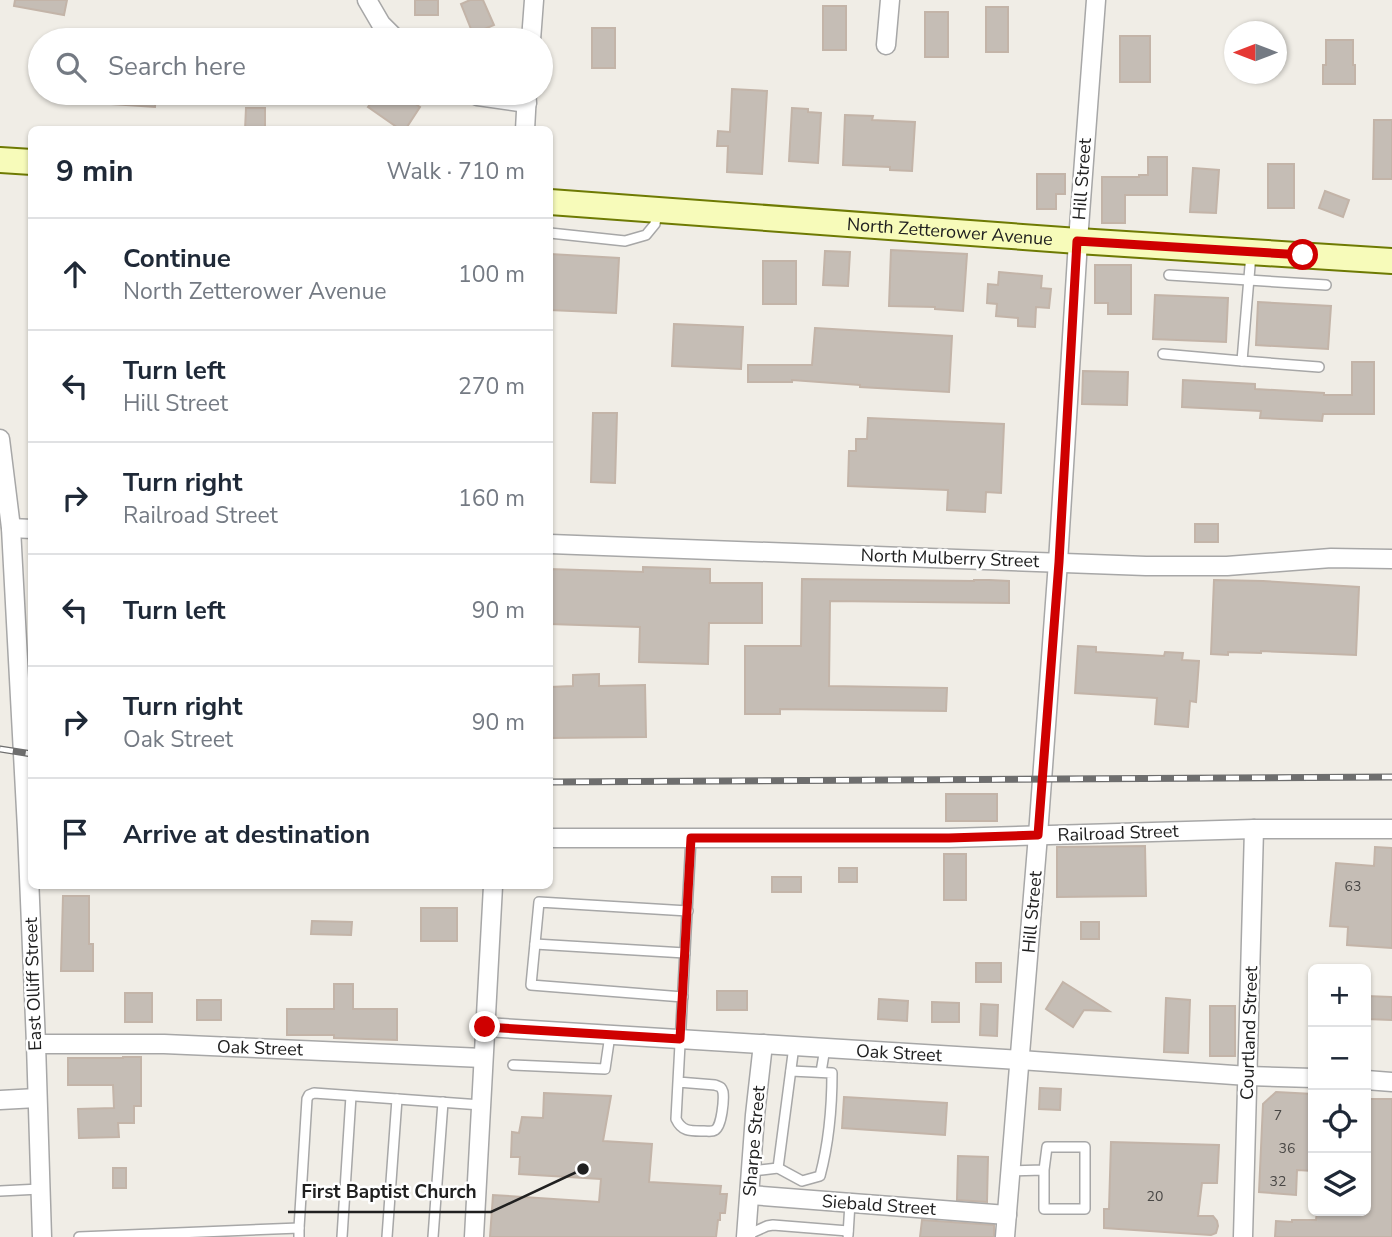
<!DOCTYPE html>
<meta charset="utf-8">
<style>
body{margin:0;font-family:"Nunito Sans",sans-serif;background:#f2f2f3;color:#1f2937}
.controls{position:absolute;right:21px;bottom:21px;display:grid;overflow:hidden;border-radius:10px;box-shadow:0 2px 5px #0004}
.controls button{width:63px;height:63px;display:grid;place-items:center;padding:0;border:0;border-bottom:2px solid #e0e1e3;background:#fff;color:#1f2937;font:35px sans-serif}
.compass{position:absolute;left:1224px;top:21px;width:63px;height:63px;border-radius:50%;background:#fff;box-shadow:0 2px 5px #0004;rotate:270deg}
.stop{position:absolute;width:21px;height:21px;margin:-16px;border:5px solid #cf0000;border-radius:50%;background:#fff}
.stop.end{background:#cf0000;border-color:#fff;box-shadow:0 2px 7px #0008}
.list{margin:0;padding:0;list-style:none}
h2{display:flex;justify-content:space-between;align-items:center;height:91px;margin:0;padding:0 28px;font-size:30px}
h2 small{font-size:23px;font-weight:400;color:#747a83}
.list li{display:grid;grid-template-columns:46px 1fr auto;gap:21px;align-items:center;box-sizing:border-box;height:112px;padding:0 28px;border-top:2px solid #e0e1e3}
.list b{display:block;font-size:26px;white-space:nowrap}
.list p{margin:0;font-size:23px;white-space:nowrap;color:#747a83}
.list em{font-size:23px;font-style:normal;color:#747a83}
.icon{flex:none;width:38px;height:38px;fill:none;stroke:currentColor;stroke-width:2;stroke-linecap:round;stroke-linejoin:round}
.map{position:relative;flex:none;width:1392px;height:1237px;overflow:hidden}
.search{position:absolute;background:#fff;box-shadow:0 2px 5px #0004;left:28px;top:28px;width:525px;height:77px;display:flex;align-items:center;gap:18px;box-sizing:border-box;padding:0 24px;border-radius:38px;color:#747a83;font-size:26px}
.panel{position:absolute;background:#fff;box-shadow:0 2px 5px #0004;left:28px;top:126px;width:525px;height:763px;border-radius:10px}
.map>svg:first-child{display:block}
.building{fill:#c5bdb5;stroke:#c3b4a8;stroke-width:2}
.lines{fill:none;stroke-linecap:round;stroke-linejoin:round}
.lane-casing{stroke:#a7a7a7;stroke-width:12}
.street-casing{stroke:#a7a7a7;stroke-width:21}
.secondary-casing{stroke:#6e7a03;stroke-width:28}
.lane{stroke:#fff;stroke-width:9}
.street{stroke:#fff;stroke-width:18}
.secondary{stroke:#f7fbba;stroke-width:24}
.rail-casing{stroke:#6e6e6e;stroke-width:7}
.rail{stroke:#fff;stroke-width:4.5;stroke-dasharray:13;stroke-linecap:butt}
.route{stroke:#cf0000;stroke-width:9}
.labels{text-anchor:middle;stroke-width:5;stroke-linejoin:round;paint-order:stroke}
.number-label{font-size:14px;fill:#494745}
.street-label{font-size:18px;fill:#202020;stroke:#fff}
.leader{fill:none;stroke:#202020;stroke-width:2.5}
.callout-dot{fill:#202020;stroke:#fff;stroke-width:2.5}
.callout-label{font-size:19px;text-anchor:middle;font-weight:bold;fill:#202020;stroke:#fff;stroke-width:5;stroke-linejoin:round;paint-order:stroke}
</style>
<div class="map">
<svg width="1392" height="1237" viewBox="0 0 1392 1237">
<rect width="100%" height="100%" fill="#f0ede6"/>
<g class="building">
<path d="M15,0h52l-3,15 -50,-9z"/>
<rect x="415" y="0" width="23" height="15"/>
<path d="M470,0h13l11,25 -21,9 -12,-30z"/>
<rect x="823" y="6" width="23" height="44"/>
<rect x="986" y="7" width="22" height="45"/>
<rect x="925" y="12" width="23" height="45"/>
<rect x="592" y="28" width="23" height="40"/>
<rect x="1120" y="36" width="30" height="46"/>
<path d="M1326,40h27v25h2v19h-32v-19h3z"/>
<path d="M732,89l35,2 -5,83 -35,-2 1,-26h-11l1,-15 12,1z"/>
<path d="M82,93h74l-1,14 -73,-5z"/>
<path d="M378,93h21l21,14 -15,23h-4l-33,-23z"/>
<path d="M246,108h19v22h-20z"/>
<path d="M792,108l16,1v3l13,1 -3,50 -29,-2z"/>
<path d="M845,115l28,1 -1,4 43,2 -3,49 -22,-1v-3l-47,-2z"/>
<path d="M1374,120h18v59h-19z"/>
<path d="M1148,157h19v38h-42v28h-23v-46h37v-2h9z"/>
<rect x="1268" y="164" width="26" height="44"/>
<path d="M1193,168l26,2 -3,43 -26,-1z"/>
<path d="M1037,174h28v20h-9v15h-19z"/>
<path d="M1325,191l24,9 -6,17 -24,-9z"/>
<path d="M891,250l76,4 -4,57 -28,-2v-2l-46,-1z"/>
<path d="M825,251l25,1 -2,34 -25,-1z"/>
<path d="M550,254l69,4 -3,55 -66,-3z"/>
<rect x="763" y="261" width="33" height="43"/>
<path d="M1095,265h36v49h-23v-11h-13z"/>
<path d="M999,272l43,4 -1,12 10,1 -2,19 -13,-1 -1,20 -17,-1v-8l-22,-2 1,-12 -10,-1 1,-19 10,1z"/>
<path d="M1155,295l73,3 -2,44 -73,-3z"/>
<path d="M1258,302l73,4 -3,43 -72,-4z"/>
<path d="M674,324l69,3 -2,42 -69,-3z"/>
<path d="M815,328l137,8 -3,56 -89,-5v-2l-68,-5v2h-44v-17h64z"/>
<path d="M1352,362h22v52h-51l-1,7 -62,-3 1,-7 -79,-4 1,-27 72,4v5l69,4v2h28z"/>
<path d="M1083,371l45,1 -1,33 -45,-1z"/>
<path d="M593,413h24l-2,70 -24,-1z"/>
<path d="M868,418l136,6 -3,69 -15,-1 -1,20 -38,-2 1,-20 -100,-4 1,-35h7v-12h11z"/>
<rect x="1195" y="524" width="23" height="18"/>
<path d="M643,567l67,2v14h52v40h-53l-1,41 -69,-2 1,-35 -90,-3v-55l93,3z"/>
<path d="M802,579l172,2v-1h15l20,1v22l-179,-2 -1,85 118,2 -1,23 -166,-2v5h-35v-68h56z"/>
<path d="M1214,580l49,1 96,6 -3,68 -95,-4v2l-33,-1v3l-17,-1z"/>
<path d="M1078,646l18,1v5l68,4 1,-4 18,1 -1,7 17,1 -3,41 -6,-1 -2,26 -33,-3 2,-26 -82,-5z"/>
<path d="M599,674v12l46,-1 1,52 -96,1v-51l23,-1v-11z"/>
<rect x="946" y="794" width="51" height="27"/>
<path d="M1145,846l1,50 -89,1v-50z"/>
<path d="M1375,847l17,1v100l-45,-3 1,-18 -18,-1 6,-63 38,3z"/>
<rect x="944" y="854" width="22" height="46"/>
<rect x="839" y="868" width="18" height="14"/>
<rect x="772" y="877" width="29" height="15"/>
<path d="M63,896h26v48h4v27h-32z"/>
<rect x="421" y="908" width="36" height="33"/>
<path d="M312,921l40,1 -1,13 -40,-1z"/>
<rect x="1081" y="922" width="18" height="17"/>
<rect x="976" y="963" width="25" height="19"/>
<path d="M1063,982l46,29 -25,-1 -11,17 -27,-18z"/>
<path d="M334,984h19v25h44v31l-63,-2v-3h-47v-26h47z"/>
<rect x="717" y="991" width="30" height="19"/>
<rect x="125" y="993" width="27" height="29"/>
<path d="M1366,996l26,1v23l-26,-1z"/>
<path d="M1166,998l24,2 -2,53 -24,-1z"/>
<path d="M879,999l29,2 -1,20 -29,-2z"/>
<rect x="197" y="1000" width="24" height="20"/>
<path d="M932,1002l27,1v19h-27z"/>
<path d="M981,1004l17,1 -1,31 -17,-1z"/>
<rect x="1210" y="1006" width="25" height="50"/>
<path d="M123,1057h18v49h-7v17h-16l1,14 -40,1 -1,-29 36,-1 -1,-23h-45v-27h55z"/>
<path d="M1040,1088l21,1 -1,21 -21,-1z"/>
<path d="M1276,1092l37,2v77l-16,-1 -1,25 -37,-3 4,-88z"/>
<path d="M544,1093l67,3 -8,45 49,3 -3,38 72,4 -1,8h7l-2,19h-5v7h-2l-2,17h-226l3,-42 106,7 2,-23 -82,-5 1,-17h-9l1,-25 7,1 3,-16 21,1z"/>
<path d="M844,1097l103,6 -2,32 -103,-7z"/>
<path d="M1366,1099h26v138h-117l1,-16 16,1v-2h24l1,-9h49z"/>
<path d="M1111,1142l108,3 -2,38h-15l-4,33h15l4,5 1,5 -2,7 -5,2 -107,-7v-19h5z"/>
<path d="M958,1156l30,1 -1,45 -30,-2z"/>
<rect x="113" y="1168" width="13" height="20"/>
<path d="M922,1220l72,5v12h-74z"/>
</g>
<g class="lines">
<g class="lane-casing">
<g id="lane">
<path d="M550,233l75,8 21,-6 9,-11 2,-12"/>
<path d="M1251,254l-9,107 77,6"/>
<path d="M1169,275l157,10"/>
<path d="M1163,354l79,7"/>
<path d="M535,944l150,9"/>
<path d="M683,997l-152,-12 8,-83 149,9"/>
<path d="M513,1065l92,4 5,-34"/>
<path d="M821,1072l4,-24"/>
<path d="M678,1082l37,3c5,2 6,1 8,7 1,7 -1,34 -8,38 -3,2 -7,1 -11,1 -13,0 -22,1 -28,-12l15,-281"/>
<path d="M778,1168l16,-122"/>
<path d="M752,1171l26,-3 24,13 18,-5c9,-34 12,-68 12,-103l-41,-2"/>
<path d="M1011,1171l33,-1v39h41v-62h-38l-3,23"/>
<path d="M0,1191l40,-2"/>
<path d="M299,1228l8,-129 2,-4 5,-2 167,12"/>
<path d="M747,1235l20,-9 6,-1 75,6"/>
<path d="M848,1235l2,-32"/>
<path d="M79,1237l220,-9v9"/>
<path d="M342,1237l9,-141"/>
<path d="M387,1237l10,-138"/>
<path d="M433,1237l10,-135"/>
</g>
</g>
<g class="street-casing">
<g id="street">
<path d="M367,0l14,24 16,16"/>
<path d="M531,40l3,-40"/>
<path d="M886,45l4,-45"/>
<path d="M471,93l7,3 49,7"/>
<path d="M525,130l2,-37"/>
<path d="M0,439l11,89 16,301 9,215 6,193"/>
<path d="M11,528l21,1"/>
<path d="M550,544l596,22h81l104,-8 61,1"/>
<path d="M550,838h399l305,-9h138"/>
<path d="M485,1027l535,33 228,16 65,2"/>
<path d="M36,1044h128l319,14"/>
<path d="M1366,1080l26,2"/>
<path d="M0,1100l37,-2"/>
<path d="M750,1195l257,20"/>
<path d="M474,1237l19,-351"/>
<path d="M746,1237l9,-122 8,-71"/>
<path d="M1005,1237l33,-402 20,-273 20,-321 18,-241"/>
<path d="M1243,1237l11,-408"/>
</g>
</g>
<g class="secondary-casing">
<g id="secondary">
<path d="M0,160l32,2"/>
<path id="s1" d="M550,202l528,39 314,20"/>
</g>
</g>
<use href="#lane" class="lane"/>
<use href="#street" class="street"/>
<use href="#secondary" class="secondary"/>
<g class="rail-casing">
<g id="rail">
<path d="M0,749l32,5"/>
<path d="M550,782l842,-5"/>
</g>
</g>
<use href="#rail" class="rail"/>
</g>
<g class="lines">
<path class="route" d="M485,1027l195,12 11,-201h258l89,-3 21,-273 18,-321 226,14"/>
</g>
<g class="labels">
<g class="number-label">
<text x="1353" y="891">63</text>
<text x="1278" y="1120">7</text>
<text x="1287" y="1153">36</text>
<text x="1278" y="1186">32</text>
<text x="1155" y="1201">20</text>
</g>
<g class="street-label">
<text transform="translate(1082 179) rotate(-86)" y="6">Hill Street</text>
<text dy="6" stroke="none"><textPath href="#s1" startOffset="401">North Zetterower Avenue</textPath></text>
<text transform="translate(950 558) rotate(2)" y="6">North Mulberry Street</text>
<text transform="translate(1118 833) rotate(-2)" y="6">Railroad Street</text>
<text transform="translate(1032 912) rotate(-85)" y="6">Hill Street</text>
<text transform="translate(33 984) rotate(-92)" y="6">East Olliff Street</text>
<text transform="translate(1249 1033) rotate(-88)" y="6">Courtland Street</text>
<text transform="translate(260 1048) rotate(2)" y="6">Oak Street</text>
<text transform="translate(899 1053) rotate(3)" y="6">Oak Street</text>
<text transform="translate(754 1141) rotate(-85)" y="6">Sharpe Street</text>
<text transform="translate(879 1205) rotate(4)" y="6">Siebald Street</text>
</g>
</g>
<path class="leader" d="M583 1169L491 1212H288"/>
<circle class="callout-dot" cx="583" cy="1169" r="7"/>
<g class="callout-label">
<text x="389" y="1198">First Baptist Church</text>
</g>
</svg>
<div class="controls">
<button>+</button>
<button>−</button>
<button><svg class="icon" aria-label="locate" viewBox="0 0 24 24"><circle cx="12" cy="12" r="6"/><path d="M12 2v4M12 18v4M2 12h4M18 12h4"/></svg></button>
<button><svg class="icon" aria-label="layers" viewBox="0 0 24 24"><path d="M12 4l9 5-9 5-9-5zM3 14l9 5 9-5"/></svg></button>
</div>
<svg class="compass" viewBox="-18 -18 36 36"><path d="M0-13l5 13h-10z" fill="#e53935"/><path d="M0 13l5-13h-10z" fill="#747a83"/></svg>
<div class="stop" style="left:1303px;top:255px"></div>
<div class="stop end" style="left:485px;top:1027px"></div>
<div class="search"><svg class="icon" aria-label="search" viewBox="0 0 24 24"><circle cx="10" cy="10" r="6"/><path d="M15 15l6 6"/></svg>Search here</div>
<section class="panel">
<h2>9 min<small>Walk · 710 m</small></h2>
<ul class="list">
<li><svg class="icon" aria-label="ahead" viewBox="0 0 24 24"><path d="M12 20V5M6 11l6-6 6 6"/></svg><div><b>Continue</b><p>North Zetterower Avenue</p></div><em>100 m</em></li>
<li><svg class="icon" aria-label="left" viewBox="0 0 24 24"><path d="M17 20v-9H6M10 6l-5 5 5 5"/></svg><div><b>Turn left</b><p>Hill Street</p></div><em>270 m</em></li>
<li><svg class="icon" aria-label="right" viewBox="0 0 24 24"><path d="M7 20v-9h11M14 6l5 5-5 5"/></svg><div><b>Turn right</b><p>Railroad Street</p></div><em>160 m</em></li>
<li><svg class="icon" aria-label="left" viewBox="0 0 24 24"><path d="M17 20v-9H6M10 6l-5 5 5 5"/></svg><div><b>Turn left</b></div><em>90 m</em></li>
<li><svg class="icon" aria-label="right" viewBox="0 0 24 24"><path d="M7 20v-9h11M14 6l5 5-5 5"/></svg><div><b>Turn right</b><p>Oak Street</p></div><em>90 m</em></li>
<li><svg class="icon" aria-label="arrive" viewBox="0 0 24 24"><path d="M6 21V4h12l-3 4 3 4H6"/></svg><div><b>Arrive at destination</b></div></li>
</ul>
</section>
</div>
